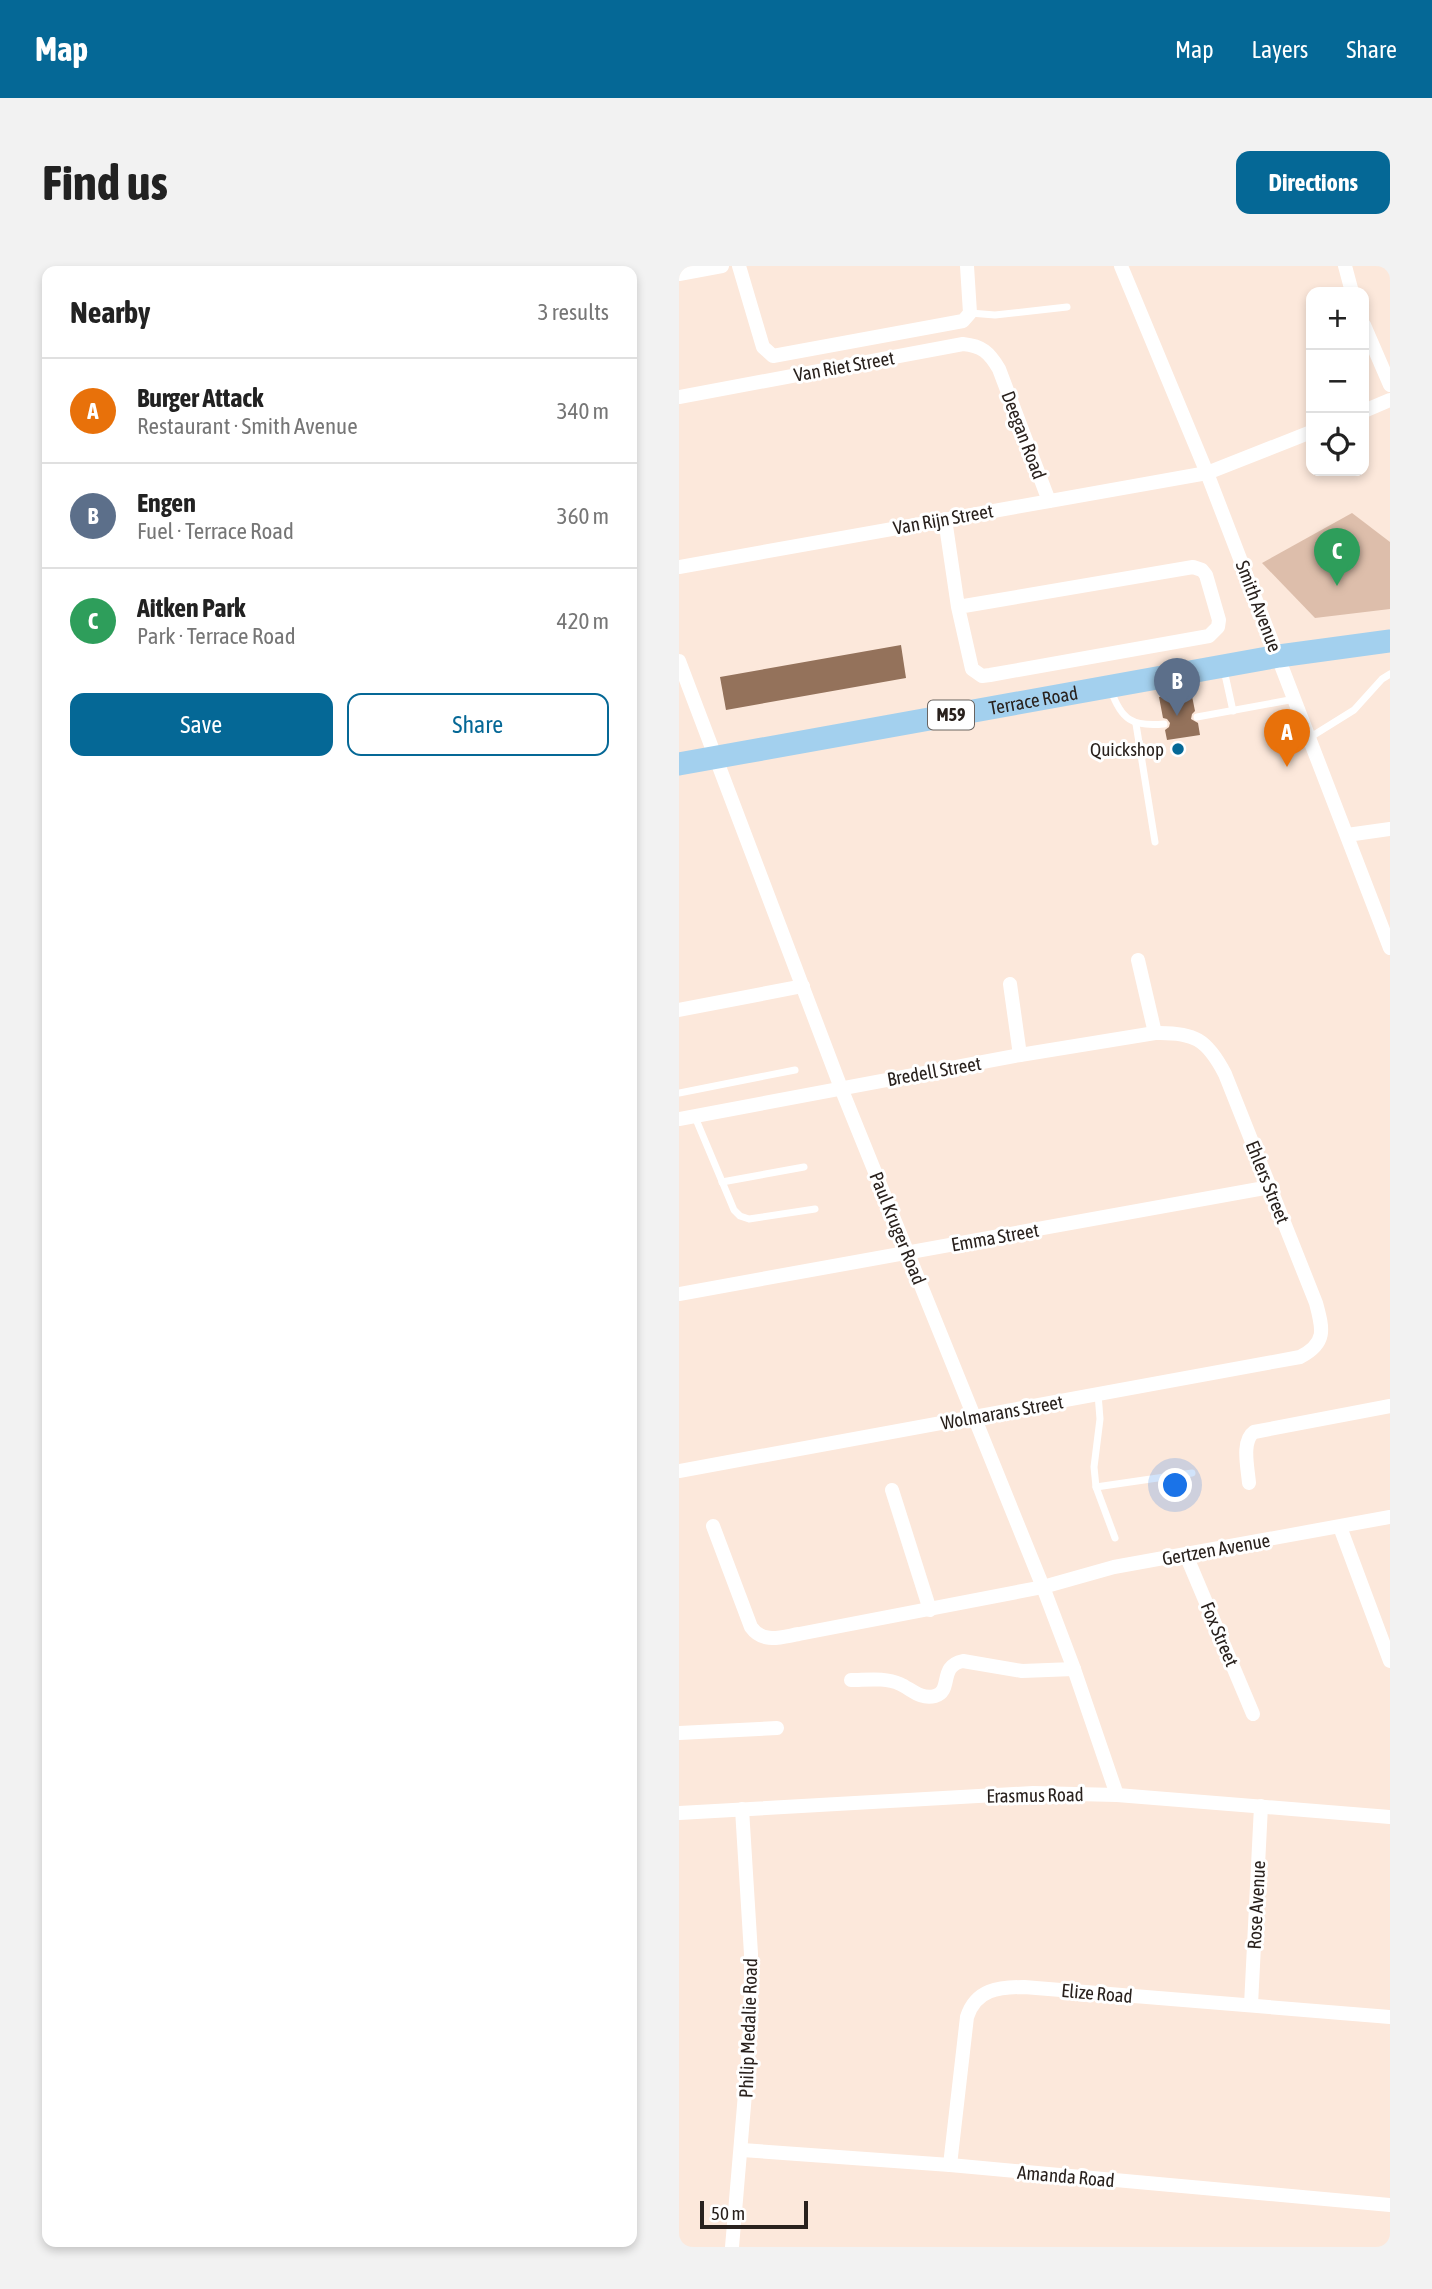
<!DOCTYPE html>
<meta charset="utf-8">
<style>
body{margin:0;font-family:"Asap Condensed",sans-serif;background:#f2f2f2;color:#222}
.controls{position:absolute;right:21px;top:21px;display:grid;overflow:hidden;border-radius:14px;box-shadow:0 4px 10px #0003}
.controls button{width:63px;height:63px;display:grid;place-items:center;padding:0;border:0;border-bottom:2px solid #e0e0e0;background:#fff;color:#222;font:35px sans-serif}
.scale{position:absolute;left:21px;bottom:18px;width:108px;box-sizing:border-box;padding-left:7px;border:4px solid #29211d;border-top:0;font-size:19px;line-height:24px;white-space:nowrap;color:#29211d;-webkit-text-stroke:5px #fff;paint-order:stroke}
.you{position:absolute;left:497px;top:1220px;width:24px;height:24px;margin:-18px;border:5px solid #fff;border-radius:50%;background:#1a73e8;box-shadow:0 0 0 10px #1a73e833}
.badge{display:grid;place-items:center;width:46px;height:46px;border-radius:50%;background:#056896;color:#fff;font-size:23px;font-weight:700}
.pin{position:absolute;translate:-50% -58px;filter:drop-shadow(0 2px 4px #0008)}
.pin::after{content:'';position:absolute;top:37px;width:24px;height:21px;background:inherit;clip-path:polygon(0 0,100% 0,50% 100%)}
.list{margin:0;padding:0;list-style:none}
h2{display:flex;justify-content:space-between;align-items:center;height:91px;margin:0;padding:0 28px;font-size:30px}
h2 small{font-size:23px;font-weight:400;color:#767676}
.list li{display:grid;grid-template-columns:46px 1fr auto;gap:21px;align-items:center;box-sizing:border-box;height:105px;padding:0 28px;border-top:2px solid #e0e0e0}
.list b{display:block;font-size:26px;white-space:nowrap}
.list p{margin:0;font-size:23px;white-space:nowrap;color:#767676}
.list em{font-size:23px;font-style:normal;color:#767676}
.actions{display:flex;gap:14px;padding:21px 28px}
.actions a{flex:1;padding:16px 0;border:2px solid #056896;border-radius:14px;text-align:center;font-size:24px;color:#056896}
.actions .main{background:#056896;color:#fff}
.icon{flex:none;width:38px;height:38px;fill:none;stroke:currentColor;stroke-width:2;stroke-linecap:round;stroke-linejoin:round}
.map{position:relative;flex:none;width:711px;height:1981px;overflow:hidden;border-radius:14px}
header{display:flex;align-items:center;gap:42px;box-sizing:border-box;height:98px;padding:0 35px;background:#056896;color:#fff}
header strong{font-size:33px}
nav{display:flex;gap:38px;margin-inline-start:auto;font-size:24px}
.intro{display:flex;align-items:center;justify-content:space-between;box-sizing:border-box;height:168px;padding:0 42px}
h1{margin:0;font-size:49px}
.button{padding:18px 32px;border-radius:14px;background:#056896;color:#fff;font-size:24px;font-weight:700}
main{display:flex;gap:42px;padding:0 42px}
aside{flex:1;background:#fff;border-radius:14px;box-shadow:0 4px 10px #0003}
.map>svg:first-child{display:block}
.green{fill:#ddbeab}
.building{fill:#94725b}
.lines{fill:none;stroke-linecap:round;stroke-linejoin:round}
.service{stroke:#fff;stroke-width:7}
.minor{stroke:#fff;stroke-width:14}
.primary{stroke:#a3d0ee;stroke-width:23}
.poi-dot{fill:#056896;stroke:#fff;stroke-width:2.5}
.labels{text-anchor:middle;stroke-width:6;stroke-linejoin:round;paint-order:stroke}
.shield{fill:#fff;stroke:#696461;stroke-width:2}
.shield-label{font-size:18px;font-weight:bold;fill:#29211d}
.street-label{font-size:19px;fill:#29211d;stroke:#fff}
.poi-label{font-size:19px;fill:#29211d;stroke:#fff;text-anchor:end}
</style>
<header>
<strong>Map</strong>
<nav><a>Map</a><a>Layers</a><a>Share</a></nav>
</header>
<div class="intro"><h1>Find us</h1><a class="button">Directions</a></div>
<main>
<aside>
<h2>Nearby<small>3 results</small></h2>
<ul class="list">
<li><span class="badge" style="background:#e8710a">A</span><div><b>Burger Attack</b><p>Restaurant · Smith Avenue</p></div><em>340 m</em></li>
<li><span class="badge" style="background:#5c6f8a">B</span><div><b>Engen</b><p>Fuel · Terrace Road</p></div><em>360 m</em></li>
<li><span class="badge" style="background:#2e9e5b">C</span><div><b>Aitken Park</b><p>Park · Terrace Road</p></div><em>420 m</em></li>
</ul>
<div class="actions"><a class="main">Save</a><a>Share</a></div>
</aside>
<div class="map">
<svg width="711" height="1981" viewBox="0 0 711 1981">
<rect width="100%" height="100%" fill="#fce8db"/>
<path class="green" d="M673,247l38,29v67l-75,9 -53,-55z"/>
<g class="building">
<path d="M222,379l5,33 -180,32 -6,-33z"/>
<path d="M512,425l4,20 -3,3 -1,5 7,4 2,12 -33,5 -2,-10 4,-3 1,-4 -3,-4 -4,-1 -4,-21z"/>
</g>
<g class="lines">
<g class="service">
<path d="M291,47l25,2 72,-8"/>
<path d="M545,404l9,41"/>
<path d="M432,424c10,30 22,37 53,34"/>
<path d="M518,451l98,-18"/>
<path d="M457,458l19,118"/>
<path d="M630,472l45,-28 28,-31 8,-5"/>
<path d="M0,827l116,-23"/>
<path d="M16,851l39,93 6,6 9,3 66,-10"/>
<path d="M43,916l82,-15"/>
<path d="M419,1128l2,25 -6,48 2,20 19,51"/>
<path d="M417,1221l96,-14"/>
</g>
<g class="minor">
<path d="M60,0l24,81 10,9 190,-35 7,-8 -3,-47"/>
<path d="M442,0l86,207 183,475"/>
<path d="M666,0l7,26"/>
<path d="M0,8l43,-8"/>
<path d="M685,59l26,60"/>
<path d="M0,131l284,-53c19,2 26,8 36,25l50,132"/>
<path d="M685,145l26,-11"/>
<path d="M266,253l13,88 14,62 10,7 8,-1 219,-39 9,-9 1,-7 -13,-45 -4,-5 -9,-3 -235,40"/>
<path d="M0,301l528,-94 104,-41"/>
<path d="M0,395l162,427 202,499 31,82 43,126"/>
<path d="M668,569l43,-6"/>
<path d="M459,694l17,73"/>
<path d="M331,718l10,71"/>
<path d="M0,744l124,-24"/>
<path d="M0,853l341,-64 135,-22c39,-1 52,6 70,41l91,229c7,26 11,40 -16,54l-621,114"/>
<path d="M0,1028l591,-107"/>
<path d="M570,1217c-1,-14 -8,-42 5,-51l136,-26"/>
<path d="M213,1224l38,120"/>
<path d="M34,1260l38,101c12,17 30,10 48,7l244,-47 71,-20 276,-50"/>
<path d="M661,1261l50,134"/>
<path d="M507,1289l67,159"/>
<path d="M172,1414c15,0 34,-3 49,4 11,5 21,16 35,12 18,-5 3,-30 28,-35l59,10 52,-2"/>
<path d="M0,1467l98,-5"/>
<path d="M0,1547l354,-20 84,2 273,22"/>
<path d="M572,1739l10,-199"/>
<path d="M63,1884l208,15 440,40"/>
<path d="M271,1899l17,-148c9,-28 32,-30 57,-30l366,30"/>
<path d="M53,1981l19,-224v-69l-9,-145"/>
</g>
<path class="primary" id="s1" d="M0,498l600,-108 111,-15"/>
</g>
<circle class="poi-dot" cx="499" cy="483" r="7"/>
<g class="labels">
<rect class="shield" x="249" y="434.5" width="46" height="29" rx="5"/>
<g class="shield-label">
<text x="272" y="455">M59</text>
</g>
<g class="street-label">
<text transform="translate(165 100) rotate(-10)" y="7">Van Riet Street</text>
<text transform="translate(345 169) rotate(69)" y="7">Deegan Road</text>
<text transform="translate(264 253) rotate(-10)" y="7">Van Rijn Street</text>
<text transform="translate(580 340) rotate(69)" y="7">Smith Avenue</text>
<text dy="7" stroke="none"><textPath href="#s1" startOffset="360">Terrace Road</textPath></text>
<text transform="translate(255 805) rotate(-10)" y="7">Bredell Street</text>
<text transform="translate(589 916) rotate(68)" y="7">Ehlers Street</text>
<text transform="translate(219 962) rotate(68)" y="7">Paul Kruger Road</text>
<text transform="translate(316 971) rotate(-10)" y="7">Emma Street</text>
<text transform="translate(323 1146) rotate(-10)" y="7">Wolmarans Street</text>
<text transform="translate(537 1283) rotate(-10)" y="7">Gertzen Avenue</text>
<text transform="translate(541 1368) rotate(67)" y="7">Fox Street</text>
<text transform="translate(356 1529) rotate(-1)" y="7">Erasmus Road</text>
<text transform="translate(577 1639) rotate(-87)" y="7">Rose Avenue</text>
<text transform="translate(418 1727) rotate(5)" y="7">Elize Road</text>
<text transform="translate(69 1762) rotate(-88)" y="7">Philip Medalie Road</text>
<text transform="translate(387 1910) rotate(5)" y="7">Amanda Road</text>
</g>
<g class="poi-label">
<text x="485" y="490">Quickshop</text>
</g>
</g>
</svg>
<div class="controls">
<button>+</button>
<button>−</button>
<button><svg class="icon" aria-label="locate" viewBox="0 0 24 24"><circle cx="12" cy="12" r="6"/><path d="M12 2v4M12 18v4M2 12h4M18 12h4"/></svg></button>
</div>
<div class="scale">50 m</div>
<div class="you"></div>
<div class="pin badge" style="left:608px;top:501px;background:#e8710a">A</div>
<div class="pin badge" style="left:498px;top:450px;background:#5c6f8a">B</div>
<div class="pin badge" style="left:658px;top:320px;background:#2e9e5b">C</div>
</div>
</main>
